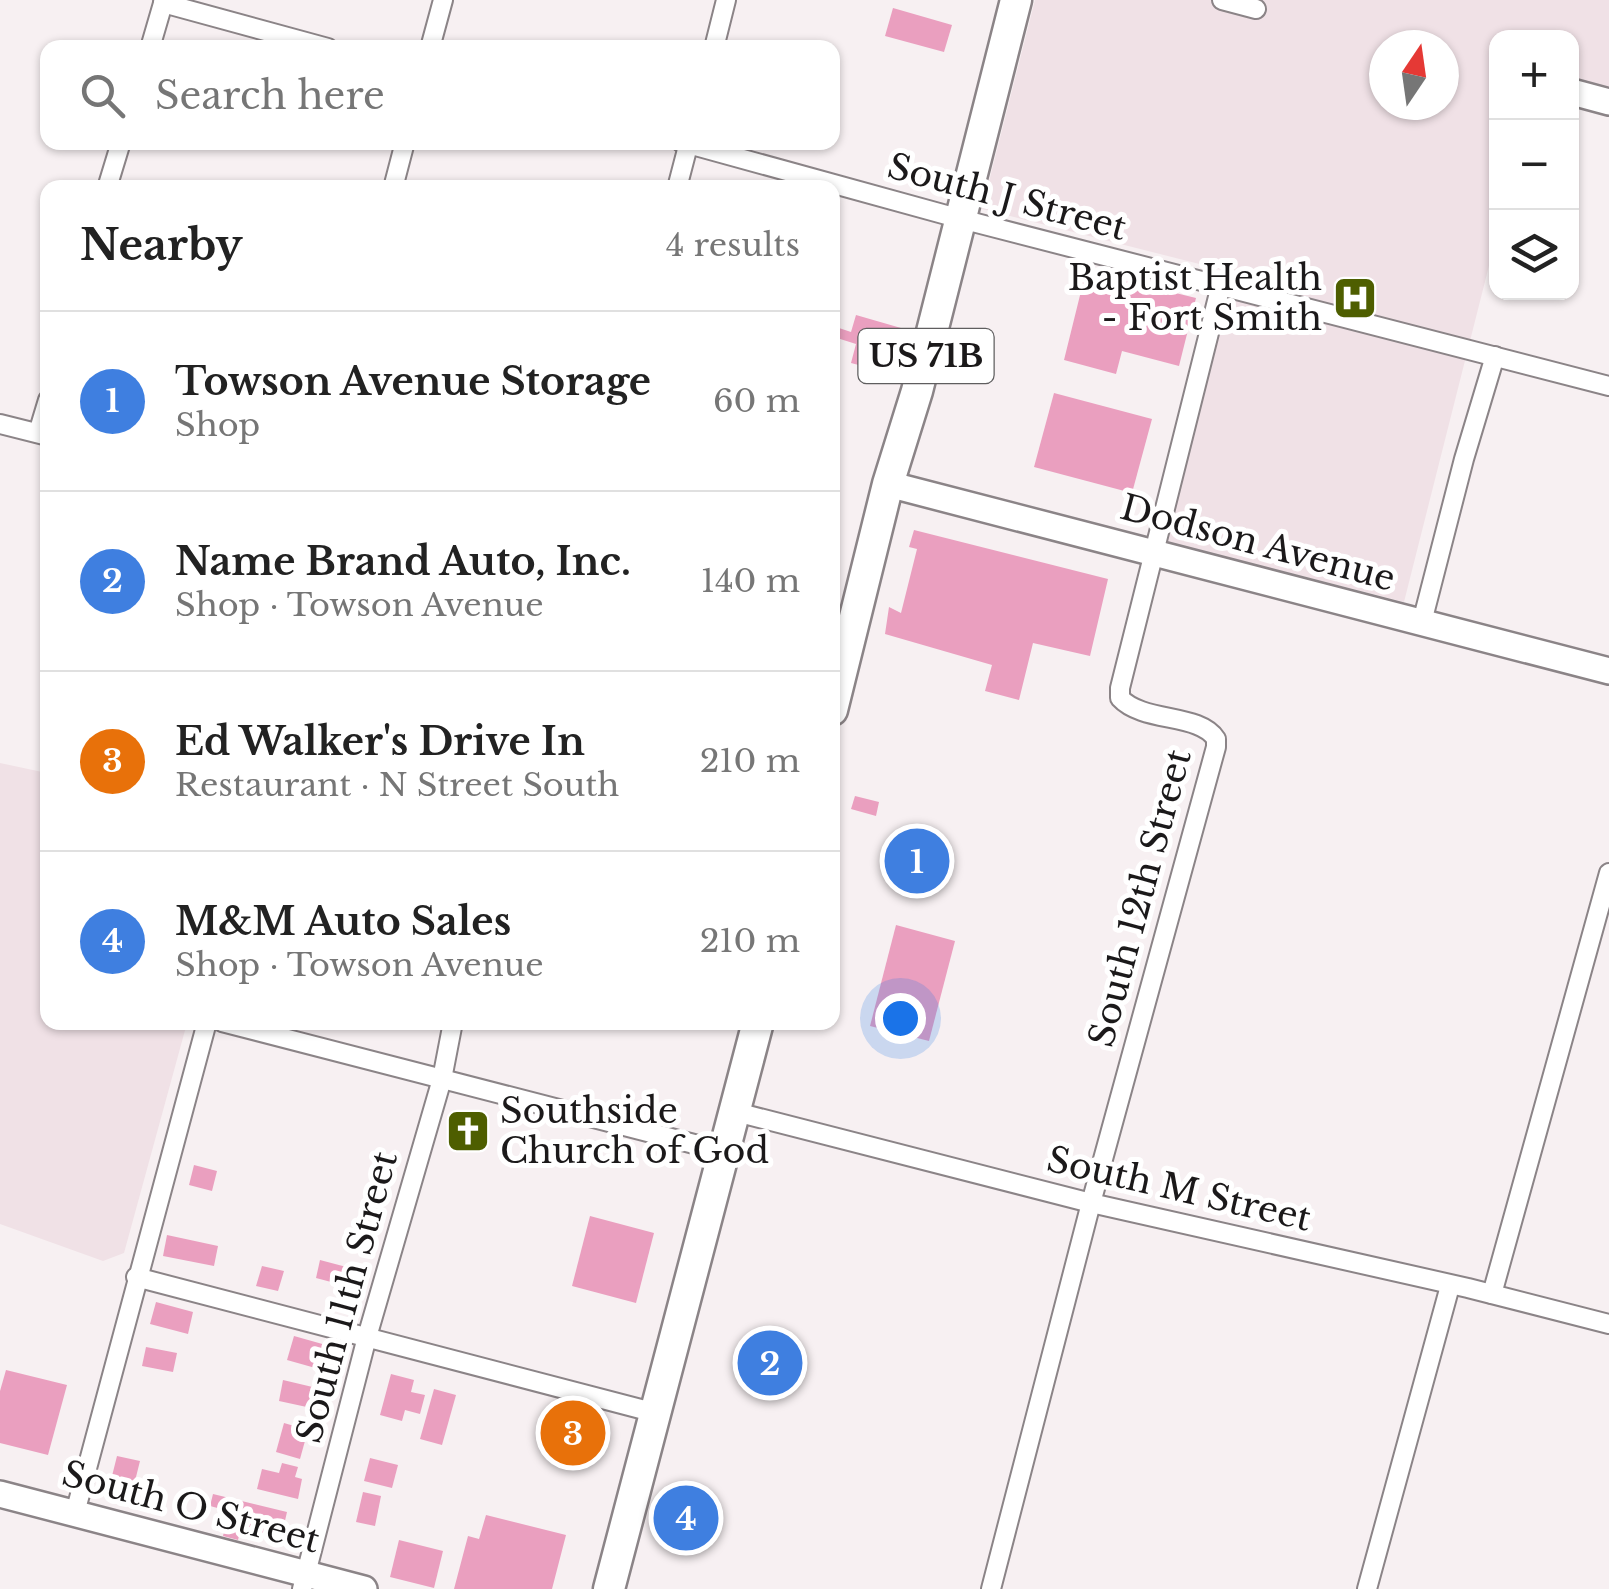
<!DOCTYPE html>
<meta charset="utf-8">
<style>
body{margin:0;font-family:"Libre Baskerville",serif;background:#f6f6f6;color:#222}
.controls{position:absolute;right:30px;top:30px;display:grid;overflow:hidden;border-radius:20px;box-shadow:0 2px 8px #0004}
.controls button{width:90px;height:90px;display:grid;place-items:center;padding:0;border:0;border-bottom:2px solid #e0e0e0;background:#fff;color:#222;font:50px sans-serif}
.compass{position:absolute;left:1369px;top:30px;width:90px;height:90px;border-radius:50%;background:#fff;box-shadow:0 2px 8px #0004;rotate:13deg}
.you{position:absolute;left:900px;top:1018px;width:35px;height:35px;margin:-25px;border:8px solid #fff;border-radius:50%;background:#1a73e8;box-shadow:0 0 0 15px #1a73e833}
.badge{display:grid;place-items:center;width:65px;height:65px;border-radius:50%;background:#0b8043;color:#fff;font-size:32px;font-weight:700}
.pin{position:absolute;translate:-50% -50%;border:5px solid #fff;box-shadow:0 2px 10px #0006}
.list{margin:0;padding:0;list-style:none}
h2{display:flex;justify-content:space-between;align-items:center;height:130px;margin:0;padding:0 40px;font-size:42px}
h2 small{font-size:32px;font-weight:400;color:#767676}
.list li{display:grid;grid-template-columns:65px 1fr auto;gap:30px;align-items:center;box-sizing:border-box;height:180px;padding:0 40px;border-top:2px solid #e0e0e0}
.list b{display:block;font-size:38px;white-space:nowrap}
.list p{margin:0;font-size:32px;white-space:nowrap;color:#767676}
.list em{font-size:32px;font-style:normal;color:#767676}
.icon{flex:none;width:55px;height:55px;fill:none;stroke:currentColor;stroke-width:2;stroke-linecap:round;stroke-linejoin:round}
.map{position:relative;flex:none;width:1609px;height:1589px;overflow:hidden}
.search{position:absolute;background:#fff;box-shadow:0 2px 8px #0004;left:40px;top:40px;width:800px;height:110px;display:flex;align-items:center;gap:25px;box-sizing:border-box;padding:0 35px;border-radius:20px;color:#767676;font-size:38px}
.panel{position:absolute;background:#fff;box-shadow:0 2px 8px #0004;left:40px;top:180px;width:800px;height:850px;border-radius:20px}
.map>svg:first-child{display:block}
.built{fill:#f0e1e6;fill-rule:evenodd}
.building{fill:#ea9fbf}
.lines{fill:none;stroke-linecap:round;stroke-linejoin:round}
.street-casing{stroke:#8b8487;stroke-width:22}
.secondary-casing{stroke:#8b8487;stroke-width:30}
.primary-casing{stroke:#8b8487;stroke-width:35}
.street{stroke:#fff;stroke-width:18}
.secondary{stroke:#fff;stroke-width:25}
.primary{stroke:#fff;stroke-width:30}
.labels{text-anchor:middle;stroke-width:10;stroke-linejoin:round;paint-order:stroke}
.shield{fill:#fff;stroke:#5f5e5f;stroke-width:2.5}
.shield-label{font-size:32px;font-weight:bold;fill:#1b191a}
.street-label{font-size:35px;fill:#1b191a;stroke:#fff}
.poi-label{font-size:35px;fill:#1b191a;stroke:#fff;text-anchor:end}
</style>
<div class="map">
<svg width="1609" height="1589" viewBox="0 0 1609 1589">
<rect width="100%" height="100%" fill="#f7f0f2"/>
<g class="built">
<path d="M1035,0h574v116l-37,-10v-68h-76v200l-92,364 -237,-60 68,-269 -253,-64zM1384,45h60v60h-60z"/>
<path d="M0,763l47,10 1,249 139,1 -63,230 -21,8 -103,-37z"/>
</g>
<g class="building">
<path d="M893,8l59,17 -8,27 -59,-16z"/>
<path d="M1086,271l110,27 -17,68 -57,-15 -6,23 -52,-14z"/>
<path d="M856,315l45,13 -12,45 -38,-10 5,-19 -19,-6 2,-10 12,4z"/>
<path d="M1054,393l98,26 -20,74 -98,-26z"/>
<path d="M914,530l194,49 -18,77 -57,-13 -14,57 -34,-9 7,-26 -107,-31 4,-27 12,6 16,-64 -8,-2z"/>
<path d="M855,796l24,6 -3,14 -25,-7z"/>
<path d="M896,925l59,16 -26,100 -59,-15z"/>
<path d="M194,1165l23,6 -5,20 -23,-6z"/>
<path d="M590,1216l64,17 -18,70 -64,-17z"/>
<path d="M167,1235l51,11 -4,20 -51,-10z"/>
<path d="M320,1260l34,9 -4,18 -34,-9z"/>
<path d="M262,1266l22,5 -6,20 -22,-5z"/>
<path d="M156,1302l37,10 -5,22 -38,-10z"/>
<path d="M294,1336l39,11 -7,24 -39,-11z"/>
<path d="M146,1347l31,6 -4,19 -31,-6z"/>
<path d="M6,1370l61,15 -19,70 -48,-12v-52z"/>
<path d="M391,1374l23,6 -3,12 14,3 -5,19 -15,-4 -3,11 -22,-6z"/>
<path d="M283,1380l38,9 -5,20 -37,-8z"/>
<path d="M434,1389l22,6 -14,50 -22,-6z"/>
<path d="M553,1411l48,11 -8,34 -48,-12z"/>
<path d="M284,1423l24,7 -8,29 -24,-7z"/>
<path d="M117,1456l23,5 -8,32 -23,-5z"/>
<path d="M370,1458l28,7 -6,23 -28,-7z"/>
<path d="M282,1463l16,4 -3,10 7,2 -4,20 -41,-10 5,-20 17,4z"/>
<path d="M363,1492l18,4 -6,30 -19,-4z"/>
<path d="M213,1494l74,18 -6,26 -40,-10 -3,12 -15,-4 6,-25 -19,-5z"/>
<path d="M676,1495l23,5 -3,16 12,3 -5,19 -35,-9z"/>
<path d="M486,1515l80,20 -14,54h-98l14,-53 11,3z"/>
<path d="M399,1540l44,11 -9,37 -44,-11z"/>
</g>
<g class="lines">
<g class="street-casing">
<g id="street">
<path d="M1222,0l34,9"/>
<path d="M163,3l165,45"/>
<path d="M150,48l14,-48"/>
<path d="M430,48l13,-48"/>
<path d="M714,48l12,-48"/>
<path d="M681,142l280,77 648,167"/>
<path d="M107,188l14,-46"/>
<path d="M393,188l12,-46"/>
<path d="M677,188l12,-46"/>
<path d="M0,424l48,12"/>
<path d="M38,433l10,-33"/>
<path d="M1422,622l42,-163 31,-103"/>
<path d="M222,1022l503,130"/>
<path d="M736,1112l355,91 377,85 141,36"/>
<path d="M136,1277l520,136"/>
<path d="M1492,1294l117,-421"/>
<path d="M75,1513l132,-491"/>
<path d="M302,1589l65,-252 75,-258 11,-57"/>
<path d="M991,1589l100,-386 125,-456v-8c-16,-26 -73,-16 -96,-41v-10l101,-403"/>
<path d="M1367,1589l83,-303"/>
</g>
</g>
<g class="secondary-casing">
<g id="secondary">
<path d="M1572,92l37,10"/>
<path d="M888,484l721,187"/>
<path d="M0,1494l364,95"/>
</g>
</g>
<g class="primary-casing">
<g id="primary">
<path d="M832,710l56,-226 29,-93 99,-391"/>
<path d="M609,1589l149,-567"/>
</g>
</g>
<use href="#street" class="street"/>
<use href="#secondary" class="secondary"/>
<use href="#primary" class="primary"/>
</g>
<defs>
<g id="hospital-square" transform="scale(2.25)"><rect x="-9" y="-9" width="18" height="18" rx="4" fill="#4e5e00" stroke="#fff"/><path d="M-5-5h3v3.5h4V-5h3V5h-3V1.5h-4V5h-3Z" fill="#fff"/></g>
<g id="church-square" transform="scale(2.25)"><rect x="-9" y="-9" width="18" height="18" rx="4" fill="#4e5e00" stroke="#fff"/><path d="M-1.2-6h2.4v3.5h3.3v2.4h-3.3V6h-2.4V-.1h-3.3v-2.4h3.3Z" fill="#fff"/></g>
</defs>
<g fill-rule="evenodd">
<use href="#hospital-square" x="1355" y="298"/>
<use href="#church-square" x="468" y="1131"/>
</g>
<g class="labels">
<rect class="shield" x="858.5" y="329" width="135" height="54" rx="8"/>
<g class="shield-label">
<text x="926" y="367">US 71B</text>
</g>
<g class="street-label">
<text transform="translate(1007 197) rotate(15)" y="12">South J Street</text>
<text transform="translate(1258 543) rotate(15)" y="12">Dodson Avenue</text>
<text transform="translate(1140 898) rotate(-75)" y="12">South 12th Street</text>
<text transform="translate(1179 1189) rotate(13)" y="12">South M Street</text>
<text transform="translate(347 1297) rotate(-75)" y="12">South 11th Street</text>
<text transform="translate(191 1507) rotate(15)" y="12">South O Street</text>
</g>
<g class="poi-label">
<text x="1322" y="290">Baptist Health<tspan x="1322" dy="40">- Fort Smith</tspan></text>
<text x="500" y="1123" text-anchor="start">Southside<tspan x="500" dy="40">Church of God</tspan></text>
</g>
</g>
</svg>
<div class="controls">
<button>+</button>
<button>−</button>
<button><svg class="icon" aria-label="layers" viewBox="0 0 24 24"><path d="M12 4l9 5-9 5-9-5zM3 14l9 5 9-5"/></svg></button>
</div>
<svg class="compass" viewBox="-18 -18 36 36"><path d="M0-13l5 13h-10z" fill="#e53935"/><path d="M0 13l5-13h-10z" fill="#767676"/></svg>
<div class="you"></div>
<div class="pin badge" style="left:917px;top:861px;background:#3f7fe0">1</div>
<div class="pin badge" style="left:770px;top:1363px;background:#3f7fe0">2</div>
<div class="pin badge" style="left:573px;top:1433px;background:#e8710a">3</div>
<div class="pin badge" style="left:686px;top:1518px;background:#3f7fe0">4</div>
<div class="search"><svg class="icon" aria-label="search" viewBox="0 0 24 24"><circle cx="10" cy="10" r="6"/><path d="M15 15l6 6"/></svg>Search here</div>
<section class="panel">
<h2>Nearby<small>4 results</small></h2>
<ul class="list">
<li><span class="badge" style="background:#3f7fe0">1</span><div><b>Towson Avenue Storage</b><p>Shop</p></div><em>60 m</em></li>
<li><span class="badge" style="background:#3f7fe0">2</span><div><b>Name Brand Auto, Inc.</b><p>Shop · Towson Avenue</p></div><em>140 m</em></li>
<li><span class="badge" style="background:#e8710a">3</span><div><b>Ed Walker's Drive In</b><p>Restaurant · N Street South</p></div><em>210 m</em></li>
<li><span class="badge" style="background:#3f7fe0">4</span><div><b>M&amp;M Auto Sales</b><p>Shop · Towson Avenue</p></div><em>210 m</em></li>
</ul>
</section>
</div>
